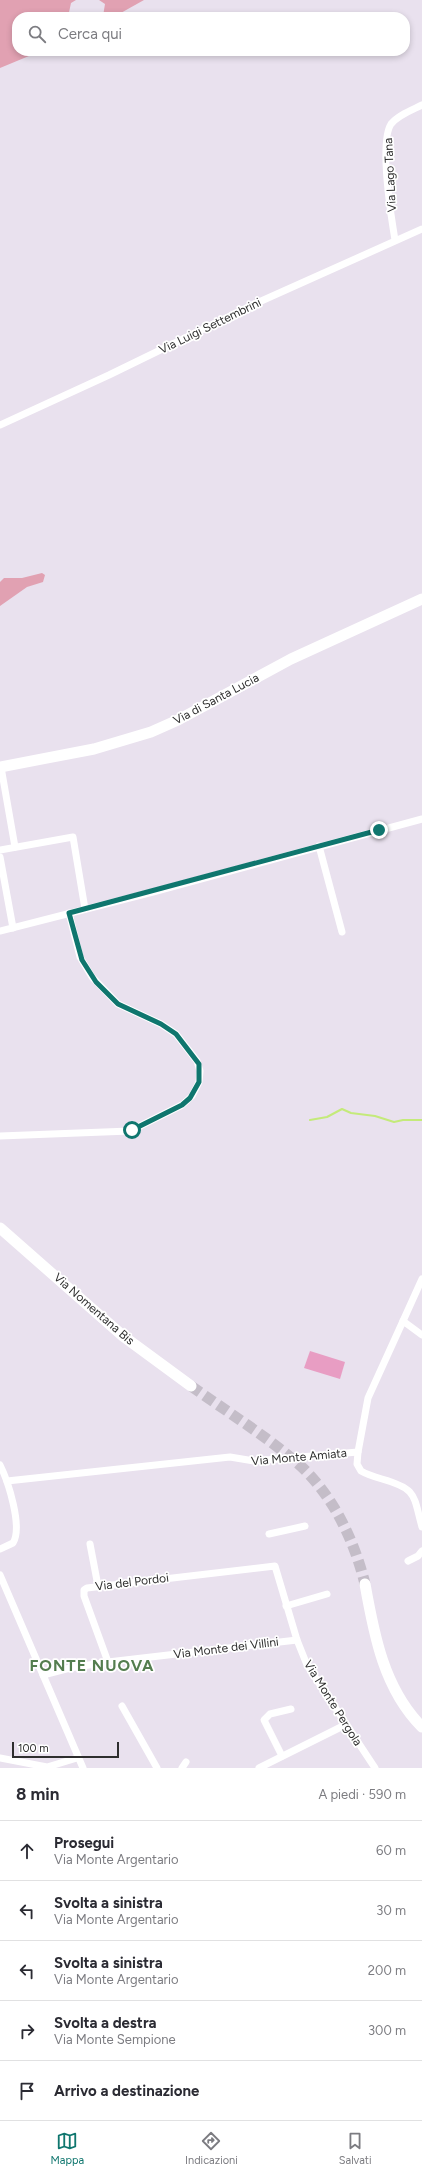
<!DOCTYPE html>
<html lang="it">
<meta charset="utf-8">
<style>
body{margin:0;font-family:Figtree,sans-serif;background:#f7f7f7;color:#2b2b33}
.scale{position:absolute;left:12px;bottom:10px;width:107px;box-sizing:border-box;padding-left:4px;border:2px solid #2e2e2e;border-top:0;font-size:11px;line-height:14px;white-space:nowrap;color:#2e2e2e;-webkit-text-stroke:3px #fff;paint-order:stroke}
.stop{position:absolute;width:12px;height:12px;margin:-9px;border:3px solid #0f766e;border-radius:50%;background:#fff}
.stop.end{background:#0f766e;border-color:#fff;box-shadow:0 1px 4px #0008}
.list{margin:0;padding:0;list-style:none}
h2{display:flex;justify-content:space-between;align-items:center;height:52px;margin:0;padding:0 16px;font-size:17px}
h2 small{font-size:13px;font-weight:400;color:#7c7c81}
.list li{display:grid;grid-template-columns:26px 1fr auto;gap:12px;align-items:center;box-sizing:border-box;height:60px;padding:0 16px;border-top:1px solid #e1e1e2}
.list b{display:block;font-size:15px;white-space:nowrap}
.list p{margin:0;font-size:13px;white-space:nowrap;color:#7c7c81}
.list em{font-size:13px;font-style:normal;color:#7c7c81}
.icon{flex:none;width:22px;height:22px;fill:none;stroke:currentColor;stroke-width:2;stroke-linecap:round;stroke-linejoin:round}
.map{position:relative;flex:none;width:422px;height:1768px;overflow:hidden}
.search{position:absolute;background:#fff;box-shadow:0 2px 6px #0003;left:12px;right:12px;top:12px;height:44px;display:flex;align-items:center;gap:10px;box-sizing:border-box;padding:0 14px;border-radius:16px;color:#7c7c81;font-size:15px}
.sheet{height:352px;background:#fff}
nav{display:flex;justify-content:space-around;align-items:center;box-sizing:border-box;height:56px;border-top:1px solid #e1e1e2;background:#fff;font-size:11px;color:#7c7c81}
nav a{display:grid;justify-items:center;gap:2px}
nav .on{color:#0f766e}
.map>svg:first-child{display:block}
.green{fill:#e1a1b2}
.pitch{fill:#e89dc3}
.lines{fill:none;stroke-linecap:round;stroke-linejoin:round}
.stream{stroke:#c4ea7a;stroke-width:2}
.secondary-tunnel{stroke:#c4bdc8;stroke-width:11;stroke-dasharray:11 5.5;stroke-linecap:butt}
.street{stroke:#fff;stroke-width:7}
.secondary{stroke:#fff;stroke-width:11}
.route{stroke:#0f766e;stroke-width:5}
.labels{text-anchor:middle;stroke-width:3.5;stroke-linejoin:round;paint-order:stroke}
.street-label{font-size:12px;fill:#2e2e2e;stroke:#fff}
.district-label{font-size:16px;font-weight:bold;letter-spacing:1px;fill:#547d4f;stroke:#fff}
</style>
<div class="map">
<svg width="422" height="1768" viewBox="0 0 422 1768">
<rect width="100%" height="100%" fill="#e9e1ee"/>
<g class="green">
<path d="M0,0h76l-5,3 -3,14h-51v34h24l-41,17z"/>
<path d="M99,0h45l-25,14 -16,2 2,-12z"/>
<path d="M42,573l3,2 -2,7 -16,5 -27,19v-24l4,-4h18z"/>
</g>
<path class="pitch" d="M310,1351l35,11 -5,17 -36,-11z"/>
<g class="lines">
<path class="stream" d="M310,1120l17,-3 15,-8 9,4 24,3 19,6 9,-2h19"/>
<path class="secondary-tunnel" d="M191,1386c35,25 72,48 104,75 36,30 59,78 70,123"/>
<g class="street">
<path d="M395,240c-4,-24 -16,-97 -4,-116 7,-9 21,-14 31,-19"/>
<path d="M0,425l109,-50 150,-73 163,-73"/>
<path d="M1,767l14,80"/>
<path d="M319,846l23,86"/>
<path d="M0,850l73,-13 12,72"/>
<path d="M0,857l13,71"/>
<path d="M0,931l153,-39 269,-73"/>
<path d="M0,1136l130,-5 52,-26 10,-9 7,-14 1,-11 -3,-10 -21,-27 -15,-10 -43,-20 -26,-27 -12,-20 -11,-44"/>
<path d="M403,1321l19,-42"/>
<path d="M358,1452l-1,12 4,7c7,4 14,6 21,8 35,10 31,15 40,48"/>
<path d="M0,1465c8,16 23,62 13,78l-13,6"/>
<path d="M7,1481l223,-24 24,4 104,-9 10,-54 35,-77 19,14"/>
<path d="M269,1534l36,-8"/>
<path d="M90,1544l8,42"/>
<path d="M408,1561l10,-5 4,-5"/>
<path d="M0,1575l83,193"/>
<path d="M286,1606l41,-12"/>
<path d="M108,1662l189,-22"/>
<path d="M43,1675l27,-7 38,-6 -24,-66v-6l3,-2 188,-22 22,74 10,25 68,103"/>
<path d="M122,1706l35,62"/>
<path d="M282,1756l-18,-36 6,-6 21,-5"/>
<path d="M0,1758l47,9 30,-9"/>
<path d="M182,1768l4,-6"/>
<path d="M259,1768l86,-43"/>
</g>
<g class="secondary">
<path d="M0,767l94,-18 57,-17 27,-12 113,-61 131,-60"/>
<path d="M0,1228l123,108 68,50"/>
<path d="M365,1584c9,51 19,105 57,143"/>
</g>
</g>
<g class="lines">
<path class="route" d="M132,1130l50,-25 8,-7 9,-16v-18l-23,-30 -15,-10 -43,-20 -22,-22 -14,-22 -13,-47 310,-83"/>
</g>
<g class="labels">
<g class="street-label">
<text transform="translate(390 175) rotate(-93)" y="4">Via Lago Tana</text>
<text transform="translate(210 326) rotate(-26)" y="4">Via Luigi Settembrini</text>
<text transform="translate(216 699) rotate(-28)" y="4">Via di Santa Lucia</text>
<text transform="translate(94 1309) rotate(41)" y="4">Via Nomentana Bis</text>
<text transform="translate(299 1457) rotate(-5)" y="4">Via Monte Amiata</text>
<text transform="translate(132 1582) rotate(-7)" y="4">Via del Pordoi</text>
<text transform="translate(226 1648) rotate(-7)" y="4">Via Monte dei Villini</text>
<text transform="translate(333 1703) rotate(58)" y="4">Via Monte Pergola</text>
</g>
<g class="district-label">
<text x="92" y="1671">FONTE NUOVA</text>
</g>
</g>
</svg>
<div class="scale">100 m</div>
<div class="stop" style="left:132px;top:1130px"></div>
<div class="stop end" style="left:379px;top:830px"></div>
<div class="search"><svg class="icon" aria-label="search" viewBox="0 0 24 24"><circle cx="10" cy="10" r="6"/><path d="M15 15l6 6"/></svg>Cerca qui</div>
</div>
<section class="sheet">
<h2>8 min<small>A piedi · 590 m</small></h2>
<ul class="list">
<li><svg class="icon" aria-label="ahead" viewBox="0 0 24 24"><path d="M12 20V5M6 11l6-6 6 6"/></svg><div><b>Prosegui</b><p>Via Monte Argentario</p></div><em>60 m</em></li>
<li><svg class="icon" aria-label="left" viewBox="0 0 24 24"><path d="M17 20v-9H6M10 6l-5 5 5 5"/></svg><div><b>Svolta a sinistra</b><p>Via Monte Argentario</p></div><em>30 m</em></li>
<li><svg class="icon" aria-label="left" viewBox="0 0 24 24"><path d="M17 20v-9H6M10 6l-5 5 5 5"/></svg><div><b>Svolta a sinistra</b><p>Via Monte Argentario</p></div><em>200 m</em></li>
<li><svg class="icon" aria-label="right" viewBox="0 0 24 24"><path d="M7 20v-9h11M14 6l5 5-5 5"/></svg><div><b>Svolta a destra</b><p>Via Monte Sempione</p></div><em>300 m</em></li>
<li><svg class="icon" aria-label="arrive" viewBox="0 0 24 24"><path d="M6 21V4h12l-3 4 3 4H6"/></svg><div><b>Arrivo a destinazione</b></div></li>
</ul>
</section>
<nav>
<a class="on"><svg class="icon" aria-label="map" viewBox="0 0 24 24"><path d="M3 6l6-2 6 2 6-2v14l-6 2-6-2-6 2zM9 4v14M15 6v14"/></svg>Mappa</a>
<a><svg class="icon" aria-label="directions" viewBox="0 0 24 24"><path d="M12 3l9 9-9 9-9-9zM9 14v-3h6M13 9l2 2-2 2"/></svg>Indicazioni</a>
<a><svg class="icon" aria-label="saved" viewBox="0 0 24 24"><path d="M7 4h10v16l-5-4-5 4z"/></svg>Salvati</a>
</nav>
